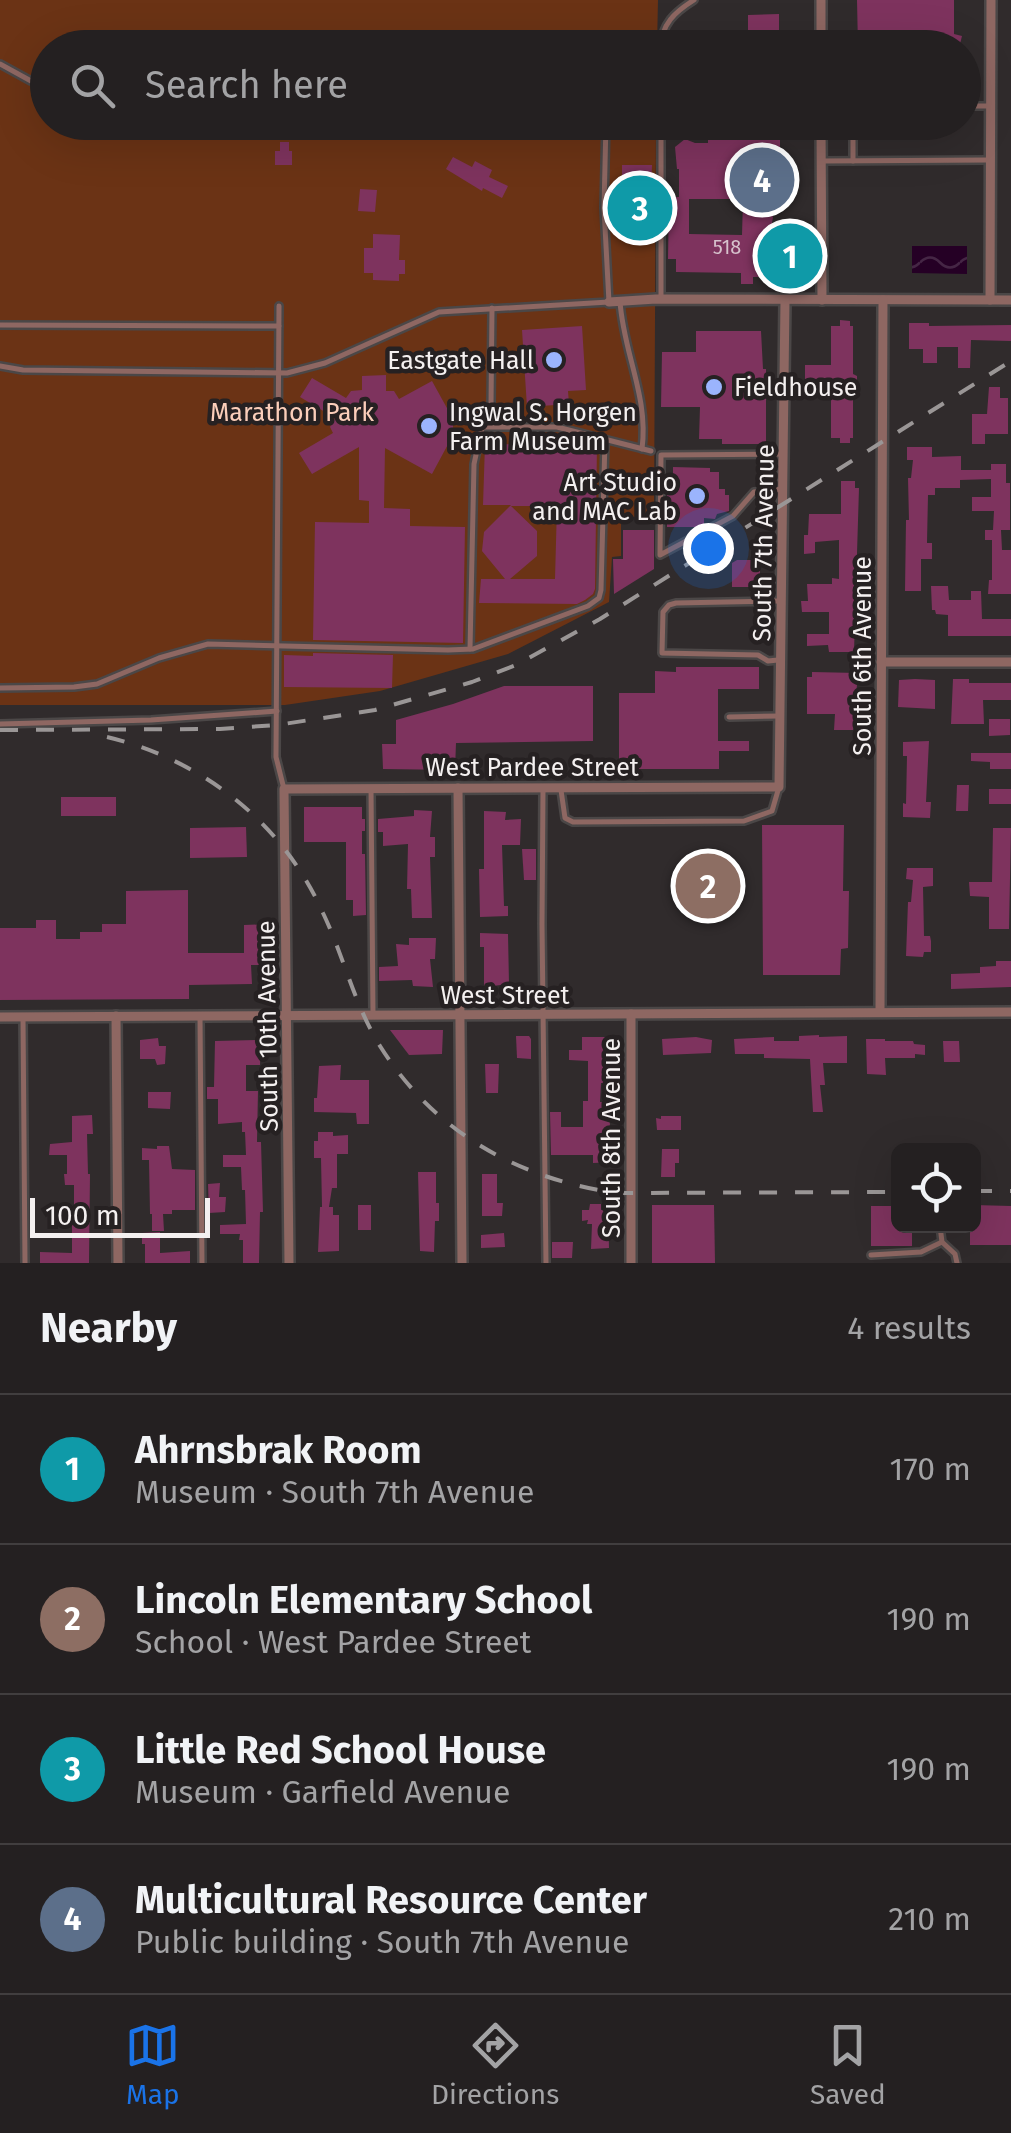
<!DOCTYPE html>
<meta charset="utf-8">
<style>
body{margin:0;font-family:"Fira Sans",sans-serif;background:#2c282a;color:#f1f3f6}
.controls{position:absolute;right:30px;bottom:30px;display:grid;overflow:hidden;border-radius:15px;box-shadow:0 10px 40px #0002}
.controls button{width:90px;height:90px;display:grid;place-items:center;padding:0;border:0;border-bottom:2px solid #413e3f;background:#242021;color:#f1f3f6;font:50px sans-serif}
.scale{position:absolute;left:30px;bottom:25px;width:180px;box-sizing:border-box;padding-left:10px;border:5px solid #f4f0f0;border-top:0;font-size:28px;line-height:35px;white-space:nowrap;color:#f4f0f0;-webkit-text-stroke:8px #262122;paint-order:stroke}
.you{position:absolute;left:708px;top:548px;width:35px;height:35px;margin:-25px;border:8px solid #fff;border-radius:50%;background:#1a73e8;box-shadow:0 0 0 15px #1a73e833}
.badge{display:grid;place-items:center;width:65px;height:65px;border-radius:50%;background:#1a73e8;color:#fff;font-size:32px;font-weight:700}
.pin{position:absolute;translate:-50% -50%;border:5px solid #fff;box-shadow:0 2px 10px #0006}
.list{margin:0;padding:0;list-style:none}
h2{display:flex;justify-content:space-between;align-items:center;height:130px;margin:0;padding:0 40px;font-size:42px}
h2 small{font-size:32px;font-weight:400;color:#a3a3a5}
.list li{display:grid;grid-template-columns:65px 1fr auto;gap:30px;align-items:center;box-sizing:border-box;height:150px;padding:0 40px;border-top:2px solid #413e3f}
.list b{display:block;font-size:38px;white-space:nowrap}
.list p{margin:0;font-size:32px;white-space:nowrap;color:#a3a3a5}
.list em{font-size:32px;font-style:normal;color:#a3a3a5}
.icon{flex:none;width:55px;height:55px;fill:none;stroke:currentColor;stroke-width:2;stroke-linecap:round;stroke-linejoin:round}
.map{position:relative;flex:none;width:1011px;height:1263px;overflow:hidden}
.search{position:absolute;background:#242021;box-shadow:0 10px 40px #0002;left:30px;right:30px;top:30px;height:110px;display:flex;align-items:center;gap:25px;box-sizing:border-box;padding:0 35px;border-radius:55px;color:#a3a3a5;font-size:38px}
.sheet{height:730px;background:#242021}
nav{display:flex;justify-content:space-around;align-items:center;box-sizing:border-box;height:140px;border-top:2px solid #413e3f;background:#242021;font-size:28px;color:#a3a3a5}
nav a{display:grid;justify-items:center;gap:5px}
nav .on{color:#1a73e8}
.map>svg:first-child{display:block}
.park{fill:#6b3315}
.water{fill:url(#water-waves)}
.building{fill:#7e335e;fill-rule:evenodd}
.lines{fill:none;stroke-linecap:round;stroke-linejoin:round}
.service-casing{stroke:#4b4747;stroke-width:10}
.minor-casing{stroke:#4b4747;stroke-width:14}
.service{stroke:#8e6762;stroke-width:5}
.minor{stroke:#8e6762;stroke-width:9}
.rail{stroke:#9a9696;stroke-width:4;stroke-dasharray:18 18;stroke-linecap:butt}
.poi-dot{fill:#9bb4fd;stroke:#262122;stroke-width:4}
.labels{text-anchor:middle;stroke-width:9;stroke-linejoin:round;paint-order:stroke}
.number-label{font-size:20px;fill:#d6c1cc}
.poi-label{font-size:25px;fill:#f4f0f0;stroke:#262122;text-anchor:end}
.park-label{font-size:25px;fill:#fbceba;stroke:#262122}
.street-label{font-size:25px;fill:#f4f0f0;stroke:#262122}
</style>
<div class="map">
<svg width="1011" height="1263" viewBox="0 0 1011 1263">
<defs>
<pattern id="water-waves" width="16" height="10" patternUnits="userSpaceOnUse" patternTransform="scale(2.5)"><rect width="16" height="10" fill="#250025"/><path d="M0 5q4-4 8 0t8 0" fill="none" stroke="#452645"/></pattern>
</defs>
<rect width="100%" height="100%" fill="#302b2c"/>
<path class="park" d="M0,0h658l-1,47 -609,1v74l608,1 -2,394h-33v39l-9,1 -3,45 -101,52 -128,37 -95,14h-285z"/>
<path class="water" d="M912,246h55v28l-55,-1z"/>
<g class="building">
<path d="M857,0h97v34l8,2 -3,12h-101z"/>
<path d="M779,14v34h-73v-13h42v-20z"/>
<path d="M716,122h55v15h9v17h-9v36h-7v19l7,3 2,5 -3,18h16v41l-33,1v7h-12v-11l-65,-1v-13h-8l1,-62h10v-28h-2l-2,-22 10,-8 10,4h13v-14h8zM689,199h54l-1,36 -53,-1z"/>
<path d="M280,142h9v9h3v14h-17v-14h5z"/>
<path d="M453,157l19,10 3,-6 17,9 -3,7 19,9 -6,12 -19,-10 -1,3 -36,-22z"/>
<path d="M622,165h30l-2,47h-21v-29h-7z"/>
<path d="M360,189l17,1 -2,22 -17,-1z"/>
<path d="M373,234l27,1 -1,25h6v14h-6v7l-26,-1v-7h-9v-25h9z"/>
<path d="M840,320l10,1v5h3v48l4,2v10h-3l-1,5v47h-3v5h-10v-5h-9v-40h-26v-33h26v-39h9z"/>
<path d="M909,323h20v3l82,-1v16l-40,-1 -1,28h-12v-21h-21v16h-14v-14h-14z"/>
<path d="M582,326l4,64 -18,1 1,13 -42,3 -5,-77z"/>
<path d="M696,331h65l2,38h3v75h-44v-5h-23l1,-32h-39l1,-55h34z"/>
<path d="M386,375v16h8l5,8 33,-18 21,38v16l-21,39 -47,-26 -1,60 26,1v17l55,1 -2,116 -150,-3 2,-118 54,1v-22l-10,-1v-53l-47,27 -13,-21 34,-20 -3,-6 5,-9 -35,-21 12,-19 34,20 5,-7 11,-1v-14z"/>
<path d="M989,387h11v11h8v36h-23v10h-13v-30h15z"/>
<path d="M485,444l112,1 -2,144 -2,5 -8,6 -8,4 -98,-1 2,-24h24l-23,-28 2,-19 27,-27h-28zM511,506h46l-2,73h-45l27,-23v-25z"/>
<path d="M907,447h25v10l29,-1v14h30v-6h15v19h4v47h-9l1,20h9v44h-23l1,-14h3v-40h-7v-10h8l1,-19h-22v-14h19v-18l-31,1v8h-25v7h-7l-1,48h5v16h-11v32h-16l1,-71h3l-1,-42h3l2,-18h-6z"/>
<path d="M673,467l37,1v4h9v17h6v6h4v16l-12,3 -2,5 -11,-1v7l-4,2h-33v-35h6z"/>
<path d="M841,481h14v7h4l-5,164h-25l-1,-7 -21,1v-12h22v-22h-27l-1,-11h7l-1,-17h25v-6l7,1v-39l-24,2v11l-11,1v-19h4l1,-21h32z"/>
<path d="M623,530h31v39l-40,25 -1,-35h10z"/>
<path d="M737,560h23v27h-28v-24z"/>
<path d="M931,586h17l1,14h22v-9h10l1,28h29v17h-63v-21l-12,-1 -1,-4h-3z"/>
<path d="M313,653l80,2 -1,33 -108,-1v-32l29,1z"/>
<path d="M676,667h83v22h-41v52h31v10h-30v18h-100v-76h36v-22l21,1z"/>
<path d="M812,672l46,1 -5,57h-19l1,-16h-28v-37h5z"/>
<path d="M915,679l20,1v29l-37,-2 1,-27z"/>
<path d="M953,679h16v4h42v17h-28l1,24h-33z"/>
<path d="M504,686h89v55l-137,2 -1,27 -72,-1 -1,-25h14v-24l57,-16z"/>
<path d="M989,719h21v16l-21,1z"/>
<path d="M929,741l-3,61h5l-1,16 -27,-1v-14l3,1 1,-48h-4v-14z"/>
<path d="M971,753h40v16h-21v-7l-19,-1z"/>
<path d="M957,785h12l-1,26h-12z"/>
<rect x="989" y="789" width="22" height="15"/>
<rect x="61" y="797" width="55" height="19"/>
<path d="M304,807h58v12h3v12h-3v23h3l1,61 -13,1v-16h-7v-58h-42z"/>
<path d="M414,810l18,1 -2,26h5v20h-5l2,61h-20l-1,-29h-4l1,-45 -25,2v-14h-5v-13l36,-3z"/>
<path d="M484,811l22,1 -1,8 16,-1 -1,26h-18l2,61h4v10l-28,1 -1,-48h5z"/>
<path d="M762,825h82l-1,66h6l-1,57 -7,1 -1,26h-77z"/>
<path d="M246,827l1,30 -57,1v-30z"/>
<path d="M993,828h18l-2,101h-20v-32l-19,-1 -1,-14h23z"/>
<path d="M522,849h14v31h-12z"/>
<path d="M907,868h26v18l-10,1 1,49h6l1,5v11h-7l-1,5 -17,-1 2,-54h3l2,-22 -7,-1z"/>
<path d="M188,890v63h56v-28l29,-1v41h-22l1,19 -63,1v14l-189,1v-72h36v-8h20v19h24v-7h22v-8h24v-33z"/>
<path d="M480,933l28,1 1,50 -25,3v-40h-4z"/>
<path d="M409,938h27l-1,21h-5l3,28 -20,-1 -1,-6 -33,1v-14l19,-1 -2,-22 13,1z"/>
<path d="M996,961h15v26l-60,2v-15l29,-1v-6l16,-1z"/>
<path d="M390,1030h53l-1,24 -33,1z"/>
<path d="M819,1035v2l28,-1v27h-24l2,22h-5l3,27h-10l-3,-53 -46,-1v-4h-29l-1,-15 40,-2v4h25v-5z"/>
<path d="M516,1036h13l2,3v20l-14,-1z"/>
<path d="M582,1037h27l-1,20h-3l-1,26h-3l-1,19h9l1,25 5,-1 1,36 -23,1v-8h-42l-1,-43h11v15h22v-26h5v-40l-19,-1v-10h13z"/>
<path d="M696,1037l16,3 -1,13 -48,2 -1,-16z"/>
<path d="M158,1038l1,8h7l-1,18 -8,1 -2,-6h-15v-19z"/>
<path d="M866,1039h19v2h28l1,3 11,1v10l-10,-1v4h-30l1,17 -19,-1z"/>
<path d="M261,1040l-1,25h-14v26h12l-1,51h4l2,70h-3l-1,51h-16v-23h-4l1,-6h-20v-9l26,-1 -1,-34h-3l-1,-23h-18v-12h23l-1,-23h-3v-10l-24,2v-25h-11v-12h7l1,-46z"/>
<path d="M943,1041h16l1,21h-16z"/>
<path d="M485,1064h14l-1,29h-12z"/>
<path d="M341,1065l-1,15h29v44h-12l-1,-11 -42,-1v-14h3l2,-32z"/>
<path d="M148,1092h23l-1,17 -22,-1z"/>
<path d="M92,1115l1,19h-6l1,40h2l-1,89h-49v-11l32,1v-28h-17v-13l19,1v-28h-9l-1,-11h3v-19h-18l1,-11 22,-2v-26z"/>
<path d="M661,1116h20v14h-24l-1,-12 5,1z"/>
<path d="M318,1132h15v4l15,-1v19h-11v34h-5l-3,19h4v8h6v36l-21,1 2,-45h2l-1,-49h-7v-17h4z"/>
<path d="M157,1146h12l3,23 23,1v40h-23v4h-9l1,17h-12v-17h-2l-1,-54h-7v-12l15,1z"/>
<path d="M662,1149h17v14h-4v14h-14z"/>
<path d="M418,1172h18v31h3v18h-4l-1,31 -14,-1z"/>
<path d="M482,1174h15v29h6l-1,13h-20z"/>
<path d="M220,1183l-1,14h7l-1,15 -16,1 -1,-29z"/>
<path d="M590,1204h11v6l7,-1 1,39 -18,1 1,-25h-5l1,-4 -6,1v-11h7z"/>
<rect x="358" y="1205" width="13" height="25"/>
<path d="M652,1205h62l1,58h-63z"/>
<path d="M974,1205l37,1v39h-41v-19h4z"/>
<path d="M871,1206h27v20h14v20h-41z"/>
<path d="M160,1232v21l30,-2v12h-45v-19h-3v-11z"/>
<path d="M504,1233l1,14 -24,1v-13z"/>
<path d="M552,1242h21l-1,16h-20z"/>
</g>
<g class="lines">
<g class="service-casing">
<g id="service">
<path d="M661,48c0,-24 14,-36 33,-48"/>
<path d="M0,64l31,17 17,4"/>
<path d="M964,106h26"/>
<path d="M661,122v177"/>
<path d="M853,122v39"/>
<path d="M821,161l167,-1"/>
<path d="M620,301c3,51 29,96 22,148"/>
<path d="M279,306l-3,451 8,32"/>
<path d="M0,325l279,1"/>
<path d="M0,366l23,4 264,3 38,-10 114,-51 170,-10 -5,-94 2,-86"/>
<path d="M483,427h74l94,24"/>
<path d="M783,489l-29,3 -21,24 -73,39 1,-100 122,-1"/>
<path d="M470,649l4,-185 7,-32 10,-27 1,-97"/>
<path d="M778,660l-10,1 -10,-6 -96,-2 1,-41 6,-7 7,-2 103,-2"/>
<path d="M0,688l74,-1 23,-3 62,-26 49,-14 240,6 25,-1 115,-43 11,-8 2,-8 4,-150"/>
<path d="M729,717l51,-1"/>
<path d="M0,724l151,-4 126,-9"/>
<path d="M371,788l2,227"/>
<path d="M543,790l-1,134 4,339"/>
<path d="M561,790l4,28 8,4 171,-1 28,-10 7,-24"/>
<path d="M200,1016l2,247"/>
<path d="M23,1017l2,246"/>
<path d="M940,1226l2,16 13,12 2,9"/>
<path d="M871,1255l50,-3 21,-10"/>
</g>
</g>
<g class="minor-casing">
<g id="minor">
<path d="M821,0v48"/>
<path d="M821,122l1,178"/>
<path d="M990,300l1,-300"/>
<path d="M609,302l47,-3 355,1"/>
<path d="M881,662h130"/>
<path d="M458,788l4,475"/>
<path d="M880,1012l3,-712"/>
<path d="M631,1014v249"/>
<path d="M116,1016l2,247"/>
<path d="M0,1017l1011,-5"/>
<path d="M289,1263l-5,-474 495,-2 6,-487"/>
</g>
</g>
<use href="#service" class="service"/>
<use href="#minor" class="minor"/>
<g class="rail">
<path d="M0,730l220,-1 57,-4 98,-15 97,-28 44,-17 84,-46 411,-258"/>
<path d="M107,737c96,23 176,86 216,176 21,44 31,91 57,133 54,86 138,133 237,147l281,-1"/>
<path d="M974,1191h37"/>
</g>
</g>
<g class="poi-dot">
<circle cx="554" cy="360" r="10"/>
<circle cx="714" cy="387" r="10"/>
<circle cx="429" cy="426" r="10"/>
<circle cx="697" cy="496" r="10"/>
</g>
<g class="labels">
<g class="number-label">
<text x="727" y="254">518</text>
</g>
<g class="poi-label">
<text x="534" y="369">Eastgate Hall</text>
<text x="734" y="396" text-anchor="start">Fieldhouse</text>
<text x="449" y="421" text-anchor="start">Ingwal S. Horgen<tspan x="449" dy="29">Farm Museum</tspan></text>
<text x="677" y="491">Art Studio<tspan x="677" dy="29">and MAC Lab</tspan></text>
</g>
<g class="park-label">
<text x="292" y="421">Marathon Park</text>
</g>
<g class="street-label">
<text transform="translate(763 543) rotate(-89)" y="9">South 7th Avenue</text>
<text transform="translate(862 656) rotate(-90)" y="9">South 6th Avenue</text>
<text x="532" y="776">West Pardee Street</text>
<text x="505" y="1004">West Street</text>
<text transform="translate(267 1026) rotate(-91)" y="9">South 10th Avenue</text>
<text transform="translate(611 1138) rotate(-90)" y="9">South 8th Avenue</text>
</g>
</g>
</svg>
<div class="controls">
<button><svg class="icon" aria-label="locate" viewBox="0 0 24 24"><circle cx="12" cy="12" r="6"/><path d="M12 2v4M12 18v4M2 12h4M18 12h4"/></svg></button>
</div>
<div class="scale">100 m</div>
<div class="you"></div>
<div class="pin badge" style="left:790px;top:256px;background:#0f9aa8">1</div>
<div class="pin badge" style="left:708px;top:886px;background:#8d6e63">2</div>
<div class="pin badge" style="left:640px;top:208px;background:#0f9aa8">3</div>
<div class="pin badge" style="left:762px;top:180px;background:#5c6f8a">4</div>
<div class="search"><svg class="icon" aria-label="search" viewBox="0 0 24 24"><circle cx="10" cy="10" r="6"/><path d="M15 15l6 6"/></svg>Search here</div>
</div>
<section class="sheet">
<h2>Nearby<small>4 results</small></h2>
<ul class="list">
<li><span class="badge" style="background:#0f9aa8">1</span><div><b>Ahrnsbrak Room</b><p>Museum · South 7th Avenue</p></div><em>170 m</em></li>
<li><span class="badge" style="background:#8d6e63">2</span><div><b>Lincoln Elementary School</b><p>School · West Pardee Street</p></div><em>190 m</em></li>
<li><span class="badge" style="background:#0f9aa8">3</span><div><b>Little Red School House</b><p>Museum · Garfield Avenue</p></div><em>190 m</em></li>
<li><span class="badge" style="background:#5c6f8a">4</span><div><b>Multicultural Resource Center</b><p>Public building · South 7th Avenue</p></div><em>210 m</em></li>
</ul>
</section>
<nav>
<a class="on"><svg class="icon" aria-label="map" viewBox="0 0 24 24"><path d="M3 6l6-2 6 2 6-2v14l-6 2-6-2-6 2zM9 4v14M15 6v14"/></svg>Map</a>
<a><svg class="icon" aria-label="directions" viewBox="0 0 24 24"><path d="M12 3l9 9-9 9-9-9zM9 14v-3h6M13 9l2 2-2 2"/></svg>Directions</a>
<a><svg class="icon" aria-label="saved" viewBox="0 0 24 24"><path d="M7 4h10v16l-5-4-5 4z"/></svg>Saved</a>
</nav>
